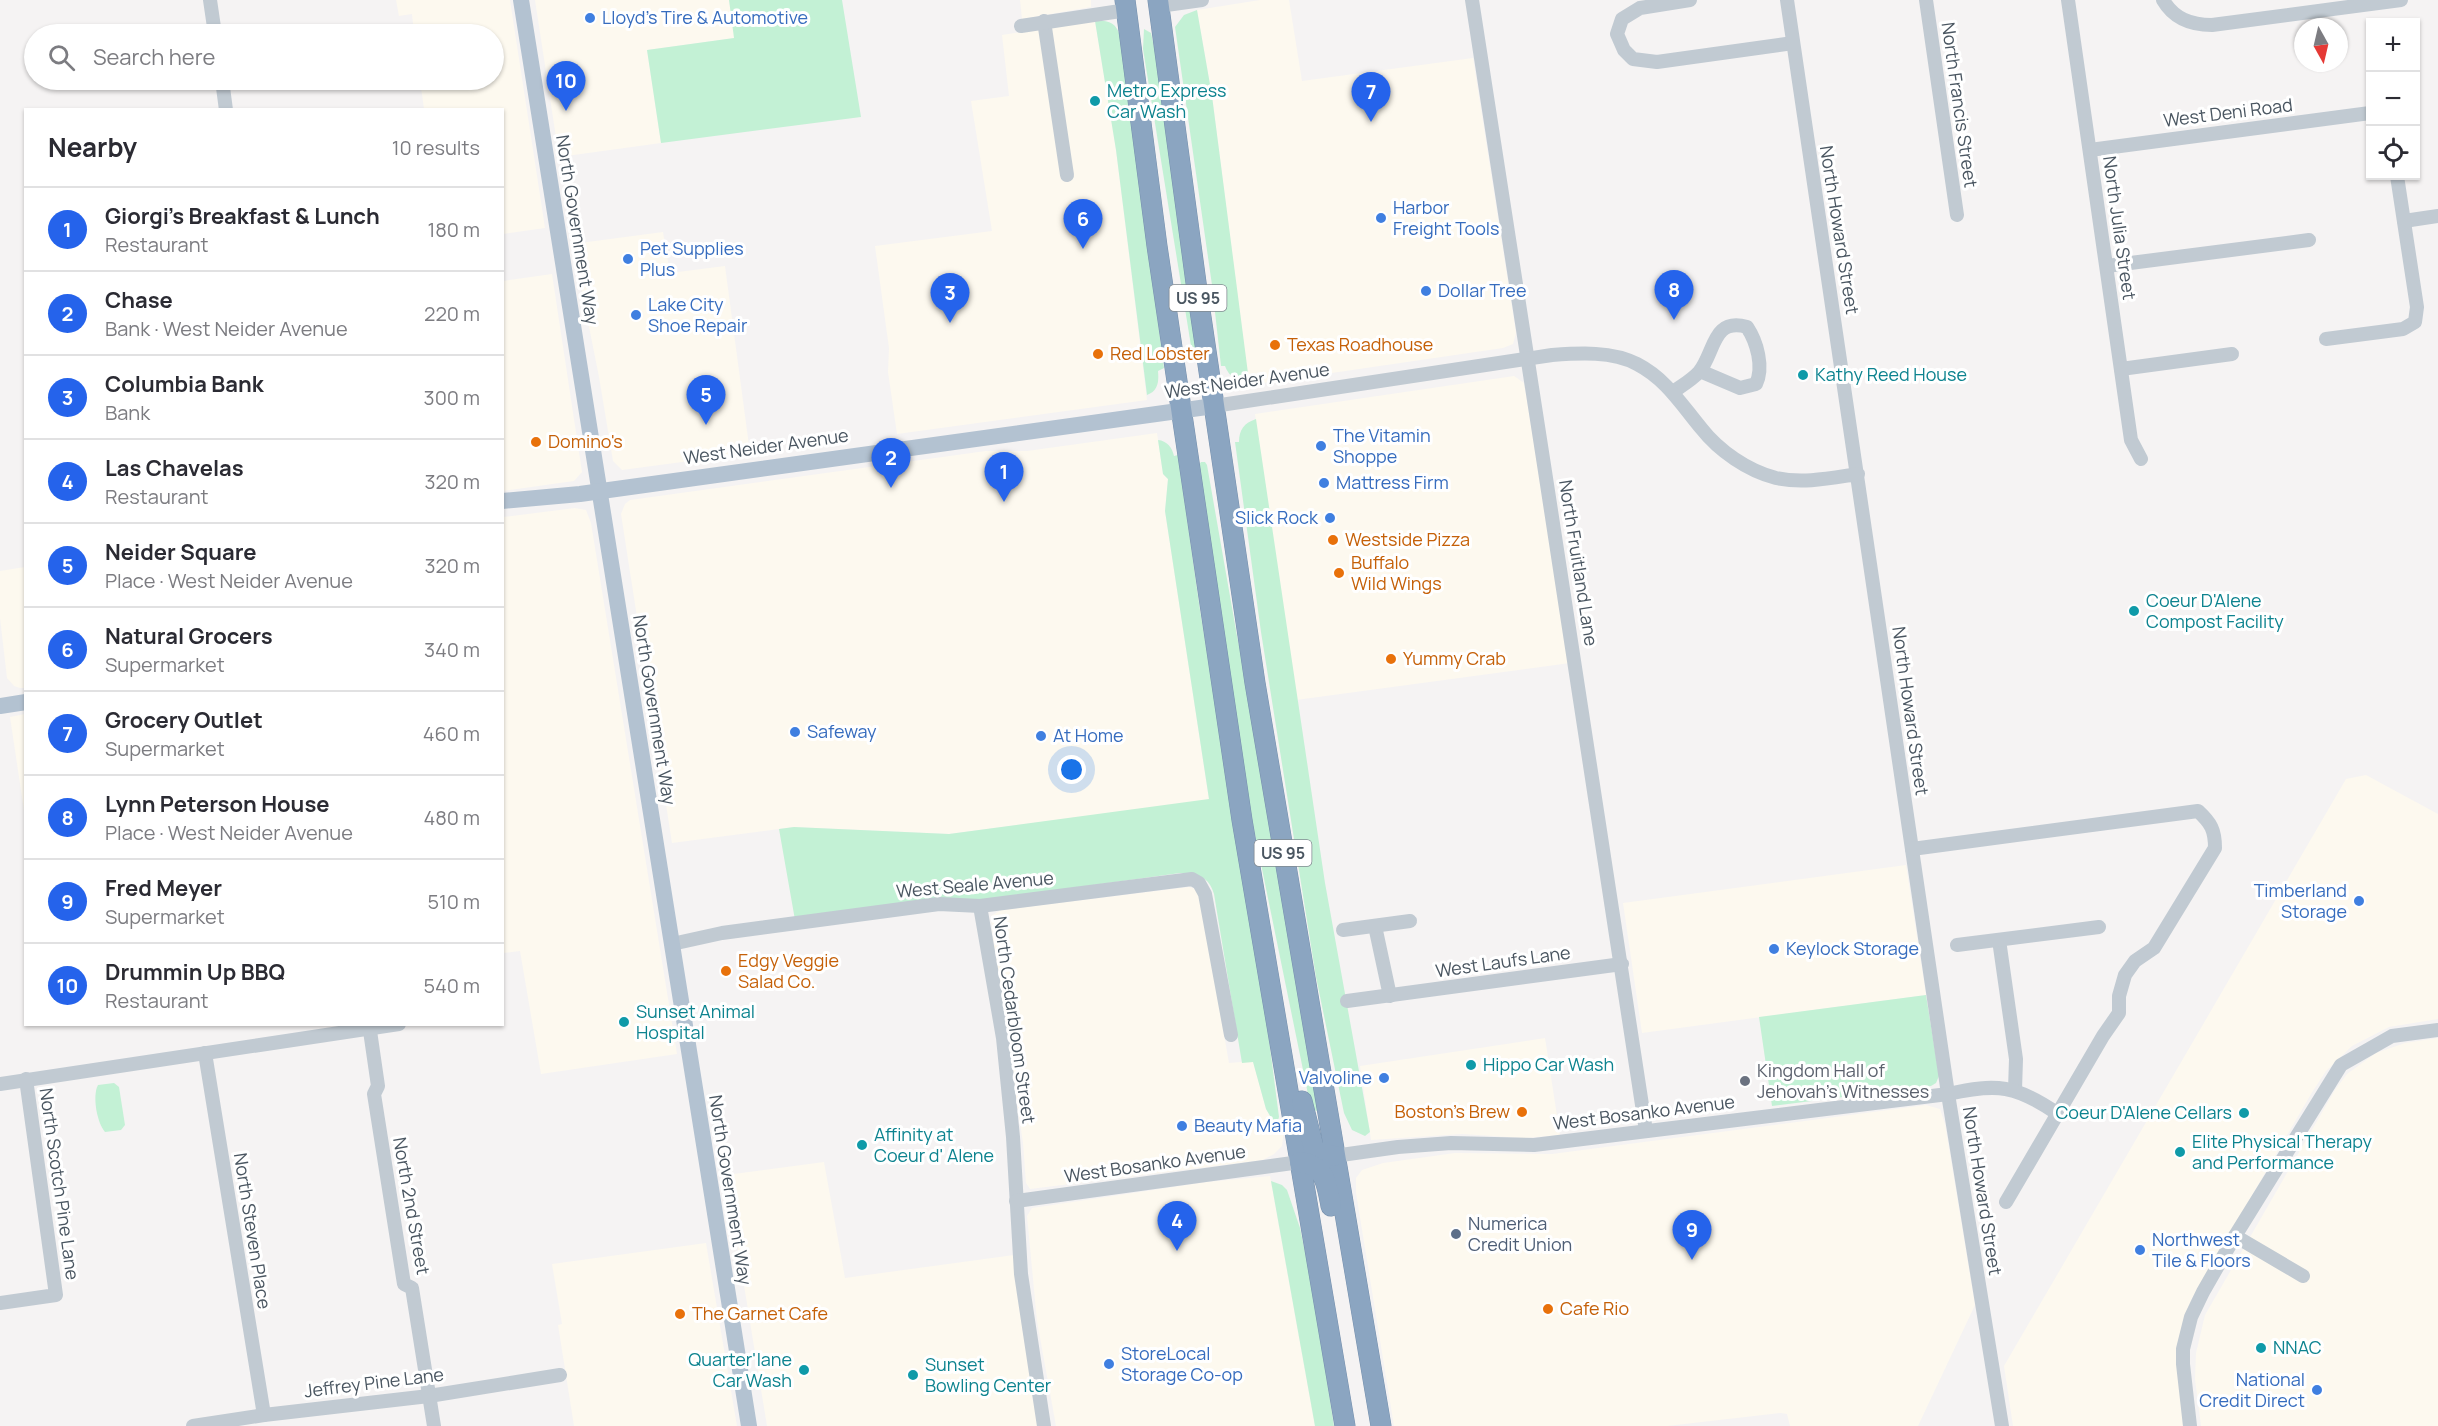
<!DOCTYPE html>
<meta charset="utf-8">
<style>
body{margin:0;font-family:Manrope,sans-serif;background:#f2f2f3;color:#2b2b33}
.controls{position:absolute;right:18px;top:18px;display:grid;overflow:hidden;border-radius:0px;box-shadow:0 2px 4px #0004}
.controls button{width:54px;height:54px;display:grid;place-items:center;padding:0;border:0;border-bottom:2px solid #e1e1e2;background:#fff;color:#2b2b33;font:30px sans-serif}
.compass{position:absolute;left:2294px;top:18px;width:54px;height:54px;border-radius:50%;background:#fff;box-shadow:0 2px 4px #0004;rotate:172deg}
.you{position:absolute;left:1072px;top:770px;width:21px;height:21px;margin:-15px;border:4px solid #fff;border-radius:50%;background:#1a73e8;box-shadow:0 0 0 9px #1a73e833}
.badge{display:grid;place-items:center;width:39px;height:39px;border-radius:50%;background:#2563eb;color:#fff;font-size:20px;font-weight:700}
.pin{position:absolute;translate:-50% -50px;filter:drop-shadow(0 2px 3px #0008)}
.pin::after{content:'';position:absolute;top:32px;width:21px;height:18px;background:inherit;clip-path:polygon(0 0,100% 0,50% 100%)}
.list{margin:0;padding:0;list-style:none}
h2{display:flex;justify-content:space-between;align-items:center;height:78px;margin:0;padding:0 24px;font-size:26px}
h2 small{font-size:20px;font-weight:400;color:#7c7c81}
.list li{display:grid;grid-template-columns:39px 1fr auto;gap:18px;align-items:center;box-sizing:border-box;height:84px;padding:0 24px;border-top:2px solid #e1e1e2}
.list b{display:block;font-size:22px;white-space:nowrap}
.list p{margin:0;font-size:20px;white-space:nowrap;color:#7c7c81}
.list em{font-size:20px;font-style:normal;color:#7c7c81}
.icon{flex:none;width:33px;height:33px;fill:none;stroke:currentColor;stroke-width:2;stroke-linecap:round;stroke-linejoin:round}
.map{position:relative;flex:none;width:2438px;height:1426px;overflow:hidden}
.search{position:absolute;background:#fff;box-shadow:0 2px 4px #0004;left:24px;top:24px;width:480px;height:66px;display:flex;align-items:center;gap:15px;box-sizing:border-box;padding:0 21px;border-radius:33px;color:#7c7c81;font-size:22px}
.panel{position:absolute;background:#fff;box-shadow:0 2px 4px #0004;left:24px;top:108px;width:480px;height:918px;border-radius:0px}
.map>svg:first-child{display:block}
.commercial{fill:#fdf9ef}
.green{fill:#c3f1d5}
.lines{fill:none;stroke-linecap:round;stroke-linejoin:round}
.highway-casing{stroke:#7690ad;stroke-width:21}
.minor{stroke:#c1cad2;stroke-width:14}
.major{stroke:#b3c2d1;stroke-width:16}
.highway{stroke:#8ba5c1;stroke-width:20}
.shop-dot{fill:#3f7fe0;stroke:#fff;stroke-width:2}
.culture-dot{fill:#0f9aa8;stroke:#fff;stroke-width:2}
.food-dot{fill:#e8710a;stroke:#fff;stroke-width:2}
.worship-dot{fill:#6b7280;stroke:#fff;stroke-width:2}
.service-dot{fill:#5c6f8a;stroke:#fff;stroke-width:2}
.labels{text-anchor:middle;stroke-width:6;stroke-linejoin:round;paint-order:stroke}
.shield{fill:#fff;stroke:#808990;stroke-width:1.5}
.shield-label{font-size:16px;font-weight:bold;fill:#4a5661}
.shop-label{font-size:18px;fill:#366cbe;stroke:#fff;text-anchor:start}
.culture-label{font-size:18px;fill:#0d838f;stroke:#fff;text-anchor:start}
.street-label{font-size:18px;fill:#4a5661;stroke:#fff}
.food-label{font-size:18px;fill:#c56008;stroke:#fff;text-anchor:start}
.worship-label{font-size:18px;fill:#5b616d;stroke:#fff;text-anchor:start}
.service-label{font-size:18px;fill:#4e5e75;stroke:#fff;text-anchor:start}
</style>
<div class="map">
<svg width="2438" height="1426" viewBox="0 0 2438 1426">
<rect width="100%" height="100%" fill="#f5f3f3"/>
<g class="commercial">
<path d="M396,0h114l35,228 -42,6 -1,-124 -78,-1 -4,-29h74v-46h-80l-2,-20 -13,2z"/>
<path d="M535,0h194l6,38 -88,12 14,93 -102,14z"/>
<path d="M1020,0h71v7l-69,12z"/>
<path d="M1260,0h29l13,81 171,-23 43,275 -3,11 -10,4 -254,37 -37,-289 -15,-86z"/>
<path d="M1095,21l21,129 31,250 -250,34 -9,-62 1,-24 -14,-102 117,-15 -21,-130 38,-5 -7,-61z"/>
<path d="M663,232l7,41 55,-7 25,187 -128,17 -9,-9 -14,-84 -25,-126 6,-8z"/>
<path d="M552,274l30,198 -8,9 -71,10v-210z"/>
<path d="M1514,376l10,7 46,280 -274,37 -41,-286z"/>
<path d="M1157,433l6,41 5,5 -3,32 44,289 -260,34 -155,-7 -122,16 -51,-329 4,-10 5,-4 356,-49h41z"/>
<path d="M575,508l11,2 5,13 86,531 -136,20 -21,-123 -17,2v-436z"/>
<path d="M25,567l1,121h-6l-6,-2 -7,-8 -7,-60v-47z"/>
<path d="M25,714h1l-1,103 -15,-100z"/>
<path d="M2366,775l72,39v205l-49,8 -37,19 -26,25 -15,23 -120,206 -6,16 -8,33 7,77h-171l-9,-60 342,-587z"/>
<path d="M1906,865l20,130 -284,38 -19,-130z"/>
<path d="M1189,887l6,2 5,8 29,166 24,-2 13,48 10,17 5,-2 3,6 -2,16 -8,8 -11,6 -233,29 -4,-6 -3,-40 -28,-188 -4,-39 10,-6z"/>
<path d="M1545,1038l15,97 -36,3 -62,-4 -91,6 -11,-74z"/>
<path d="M2438,1038v388h-237l-6,-47 1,-26 9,-38 130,-225 12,-16 29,-21 29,-10z"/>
<path d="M1926,1105l14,4 5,15 30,181 -57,121h-128l-3,-12 -6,-1 -114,13h-273l-38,-233v-15l6,-8 21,-7 72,-10 97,1z"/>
<path d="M824,1162l21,116 169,-23 8,71 17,100h-272l-41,-251z"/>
<path d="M1270,1176l45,250h-259l-19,-105 -10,-105 5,-8 175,-26z"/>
<path d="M706,1243l31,183h-163l-16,-101 4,-1 -10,-60z"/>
</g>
<g class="green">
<path d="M729,0h113l19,117 -200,26 -14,-93 87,-12z"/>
<path d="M1197,10l15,86 37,285c-12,1 -20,-4 -24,-15h-4l-9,-81 -37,-258 9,-12z"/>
<path d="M1095,21c16,-1 22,3 26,18l43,329 -6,3c1,11 0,20 -11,24l-31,-245z"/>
<path d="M1144,29l7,4 14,63 34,256 -2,3h-4l-1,-3 -49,-303z"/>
<path d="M1256,419l69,464 45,249 -5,4 -13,-6 -8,-17 -28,-136 -55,-345 -26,-190h4c0,-12 5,-19 17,-23z"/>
<path d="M1158,440c9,1 14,7 16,16l4,-1 22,155 62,376 17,131 -3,9 -10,-17 -13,-47 -11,1 -28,-169c-5,-18 -17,-20 -34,-21l-188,26h-58l-139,21 -16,-91 15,-2 155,7 260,-35 -44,-288 3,-32 -5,-5z"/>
<path d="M1201,462h4l2,3 30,171 28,132 55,340 -3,3 -6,-2 -60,-294 -19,-116 -33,-234z"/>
<path d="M1926,995l13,81 -3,7 -5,3 -159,20 -13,-89z"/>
<path d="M114,1083l5,4 6,38 -4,5 -16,2c-8,-9 -13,-36 -7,-47z"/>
<path d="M1271,1181l11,4 5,5 13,38 13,62 21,136h-19z"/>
</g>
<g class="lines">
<g class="highway-casing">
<g id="highway">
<path d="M1125,0l32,246 85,574 103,606"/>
<path d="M1158,0l39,290 58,393 126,743"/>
<path d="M1302,1101l12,48 10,6 10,1"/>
<path d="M1300,1162c25,3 27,22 31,44"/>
</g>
</g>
<g class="minor">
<path d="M210,0l5,34"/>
<path d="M1472,0c57,377 119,754 174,1131"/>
<path d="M1690,0l-50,8 -18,11 -5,15 7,16 9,9 24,3 136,-19"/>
<path d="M1787,0l161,1094 54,332"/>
<path d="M1926,0l31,215"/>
<path d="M2068,0l63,440 10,19"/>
<path d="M2163,0c11,19 28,25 49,25l189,-25"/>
<path d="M1159,6l43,-6"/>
<path d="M1044,21l23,154"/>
<path d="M1021,26l106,-16"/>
<path d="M222,80l4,30"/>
<path d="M2090,150l280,-37"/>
<path d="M2404,221l34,-5"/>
<path d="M2107,266l202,-26"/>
<path d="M2326,339l77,-10 12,-7 2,-15 -20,-131"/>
<path d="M2121,369l111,-15"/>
<path d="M1673,392c8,-6 19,-12 26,-20 16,-19 13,-55 48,-45 10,15 17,40 9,57l-16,4 -40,-17"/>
<path d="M1214,406l338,-51c28,-2 60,-4 85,9 29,15 44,40 64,64 18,23 47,43 75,50 27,6 55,0 82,-4"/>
<path d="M1912,849l286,-38c13,12 17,19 17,37l-61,100 -19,13 -10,14 -6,21v17l-16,23 -97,166"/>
<path d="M980,906l23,132 10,99 8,137 23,152"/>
<path d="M1375,926l15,70"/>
<path d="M1343,930l67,-9"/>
<path d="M1999,940l17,119 -1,31"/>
<path d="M672,944l50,-11 217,-29 41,2 212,-27 7,4 6,11 26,141"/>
<path d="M1957,945l142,-18"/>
<path d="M1347,1001l275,-37"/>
<path d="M369,1024l9,62 -4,8 30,190 8,4 22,138"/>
<path d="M205,1053l59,362"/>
<path d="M0,1084l399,-60"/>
<path d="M1334,1156l64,-9 53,-4 83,2 414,-51c49,-11 68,-9 110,20"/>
<path d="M1016,1201l284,-39"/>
<path d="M2235,1236l68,40"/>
<path d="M0,1303l56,-8 -30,-216"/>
<path d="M193,1426l71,-11 165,-19 131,-21"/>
<path d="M2190,1426l-7,-62v-15l8,-32 12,-25 32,-56 106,-171 51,-29 46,-6"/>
</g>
<g class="major">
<path d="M521,0l228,1426"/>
<path d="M502,501l78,-7 634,-88"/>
<path d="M0,706l26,-4"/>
</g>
<use href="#highway" class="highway"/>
</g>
<g class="shop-dot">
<circle cx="590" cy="18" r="6"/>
<circle cx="1381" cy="218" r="6"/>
<circle cx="628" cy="259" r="6"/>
<circle cx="1426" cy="291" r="6"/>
<circle cx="636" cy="315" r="6"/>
<circle cx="1321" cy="446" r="6"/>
<circle cx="1324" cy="483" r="6"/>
<circle cx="1330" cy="518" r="6"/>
<circle cx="795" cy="732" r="6"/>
<circle cx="1041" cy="736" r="6"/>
<circle cx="2359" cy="901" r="6"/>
<circle cx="1774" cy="949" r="6"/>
<circle cx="1384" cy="1078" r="6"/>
<circle cx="1182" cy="1126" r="6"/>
<circle cx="2140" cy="1250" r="6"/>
<circle cx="1109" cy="1364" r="6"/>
<circle cx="2317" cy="1390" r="6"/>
</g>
<g class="culture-dot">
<circle cx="1095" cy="101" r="6"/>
<circle cx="1803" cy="375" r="6"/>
<circle cx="2134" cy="611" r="6"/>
<circle cx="624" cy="1022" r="6"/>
<circle cx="1471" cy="1065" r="6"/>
<circle cx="2244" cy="1113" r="6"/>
<circle cx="862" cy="1145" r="6"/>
<circle cx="2180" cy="1152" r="6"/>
<circle cx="2261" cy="1348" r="6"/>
<circle cx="804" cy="1370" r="6"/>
<circle cx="913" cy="1375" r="6"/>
</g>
<g class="food-dot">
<circle cx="1275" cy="345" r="6"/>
<circle cx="1098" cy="354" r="6"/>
<circle cx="536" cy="442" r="6"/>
<circle cx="1333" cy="540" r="6"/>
<circle cx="1339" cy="573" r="6"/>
<circle cx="1391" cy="659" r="6"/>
<circle cx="726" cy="971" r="6"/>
<circle cx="1522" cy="1112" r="6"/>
<circle cx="1548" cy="1309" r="6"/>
<circle cx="680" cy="1314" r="6"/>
</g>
<circle class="worship-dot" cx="1745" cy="1081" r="6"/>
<circle class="service-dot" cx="1456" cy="1234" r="6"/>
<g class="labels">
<g class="shield">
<rect x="1169.5" y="285" width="57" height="26" rx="4.5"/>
<rect x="1254.5" y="840" width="57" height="26" rx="4.5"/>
</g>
<g class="shield-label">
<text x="1198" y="304">US 95</text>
<text x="1283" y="859">US 95</text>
</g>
<g class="shop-label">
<text x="602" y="24">Lloyd's Tire &amp; Automotive</text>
<text x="1393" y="214">Harbor<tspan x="1393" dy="21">Freight Tools</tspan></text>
<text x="640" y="255">Pet Supplies<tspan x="640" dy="21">Plus</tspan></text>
<text x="1438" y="297">Dollar Tree</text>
<text x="648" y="311">Lake City<tspan x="648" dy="21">Shoe Repair</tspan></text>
<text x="1333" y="442">The Vitamin<tspan x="1333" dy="21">Shoppe</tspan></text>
<text x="1336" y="489">Mattress Firm</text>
<text x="1318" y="524" text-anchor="end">Slick Rock</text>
<text x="807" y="738">Safeway</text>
<text x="1053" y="742">At Home</text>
<text x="2347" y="897" text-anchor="end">Timberland<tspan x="2347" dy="21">Storage</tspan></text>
<text x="1786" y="955">Keylock Storage</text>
<text x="1372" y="1084" text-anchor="end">Valvoline</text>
<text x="1194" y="1132">Beauty Mafia</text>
<text x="2152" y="1246">Northwest<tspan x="2152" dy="21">Tile &amp; Floors</tspan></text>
<text x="1121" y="1360">StoreLocal<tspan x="1121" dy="21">Storage Co-op</tspan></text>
<text x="2305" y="1386" text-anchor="end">National<tspan x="2305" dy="21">Credit Direct</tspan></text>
</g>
<g class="culture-label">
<text x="1107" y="97">Metro Express<tspan x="1107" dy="21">Car Wash</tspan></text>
<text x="1815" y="381">Kathy Reed House</text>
<text x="2146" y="607">Coeur D'Alene<tspan x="2146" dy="21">Compost Facility</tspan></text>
<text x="636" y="1018">Sunset Animal<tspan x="636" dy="21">Hospital</tspan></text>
<text x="1483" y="1071">Hippo Car Wash</text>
<text x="2232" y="1119" text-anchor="end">Coeur D'Alene Cellars</text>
<text x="874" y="1141">Affinity at<tspan x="874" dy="21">Coeur d' Alene</tspan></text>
<text x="2192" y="1148">Elite Physical Therapy<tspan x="2192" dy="21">and Performance</tspan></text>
<text x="2273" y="1354">NNAC</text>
<text x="792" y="1366" text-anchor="end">Quarter'lane<tspan x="792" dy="21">Car Wash</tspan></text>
<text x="925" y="1371">Sunset<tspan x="925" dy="21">Bowling Center</tspan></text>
</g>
<g class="street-label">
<text transform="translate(1959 105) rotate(82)" y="6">North Francis Street</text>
<text transform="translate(2228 113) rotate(-7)" y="6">West Deni Road</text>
<text transform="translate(2119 228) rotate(82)" y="6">North Julia Street</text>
<text transform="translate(577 230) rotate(81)" y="6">North Government Way</text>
<text transform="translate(1839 230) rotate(81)" y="6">North Howard Street</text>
<text transform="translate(1247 381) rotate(-8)" y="6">West Neider Avenue</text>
<text transform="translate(766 447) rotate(-8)" y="6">West Neider Avenue</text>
<text transform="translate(1578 563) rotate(81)" y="6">North Fruitland Lane</text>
<text transform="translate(654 710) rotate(81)" y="6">North Government Way</text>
<text transform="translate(1910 711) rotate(82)" y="6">North Howard Street</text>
<text transform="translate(975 885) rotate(-5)" y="6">West Seale Avenue</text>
<text transform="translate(1503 962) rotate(-8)" y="6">West Laufs Lane</text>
<text transform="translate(1014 1020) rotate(82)" y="6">North Cedarbloom Street</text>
<text transform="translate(1644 1113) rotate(-7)" y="6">West Bosanko Avenue</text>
<text transform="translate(1155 1164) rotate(-8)" y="6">West Bosanko Avenue</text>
<text transform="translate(59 1184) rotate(82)" y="6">North Scotch Pine Lane</text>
<text transform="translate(730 1190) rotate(81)" y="6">North Government Way</text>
<text transform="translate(1982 1191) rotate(81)" y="6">North Howard Street</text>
<text transform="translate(411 1206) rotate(80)" y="6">North 2nd Street</text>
<text transform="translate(252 1231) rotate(81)" y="6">North Steven Place</text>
<text transform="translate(374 1383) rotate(-7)" y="6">Jeffrey Pine Lane</text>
</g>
<g class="food-label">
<text x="1287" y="351">Texas Roadhouse</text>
<text x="1110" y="360">Red Lobster</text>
<text x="548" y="448">Domino's</text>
<text x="1345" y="546">Westside Pizza</text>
<text x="1351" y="569">Buffalo<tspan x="1351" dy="21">Wild Wings</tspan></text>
<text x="1403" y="665">Yummy Crab</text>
<text x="738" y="967">Edgy Veggie<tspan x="738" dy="21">Salad Co.</tspan></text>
<text x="1510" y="1118" text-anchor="end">Boston's Brew</text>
<text x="1560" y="1315">Cafe Rio</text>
<text x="692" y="1320">The Garnet Cafe</text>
</g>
<g class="worship-label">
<text x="1757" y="1077">Kingdom Hall of<tspan x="1757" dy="21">Jehovah's Witnesses</tspan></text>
</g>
<g class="service-label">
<text x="1468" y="1230">Numerica<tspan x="1468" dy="21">Credit Union</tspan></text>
</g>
</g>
</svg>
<div class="controls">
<button>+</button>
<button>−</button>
<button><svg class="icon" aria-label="locate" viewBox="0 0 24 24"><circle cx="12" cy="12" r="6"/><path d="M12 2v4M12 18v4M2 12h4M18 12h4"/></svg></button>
</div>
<svg class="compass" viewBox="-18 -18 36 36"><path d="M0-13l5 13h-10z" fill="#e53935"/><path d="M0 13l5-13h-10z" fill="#7c7c81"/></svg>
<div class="you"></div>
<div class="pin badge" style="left:1004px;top:502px">1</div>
<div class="pin badge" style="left:891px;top:488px">2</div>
<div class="pin badge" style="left:950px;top:323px">3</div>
<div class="pin badge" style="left:1177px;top:1251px">4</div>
<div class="pin badge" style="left:706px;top:425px">5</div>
<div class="pin badge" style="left:1083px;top:249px">6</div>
<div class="pin badge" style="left:1371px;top:122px">7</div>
<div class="pin badge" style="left:1674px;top:320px">8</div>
<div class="pin badge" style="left:1692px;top:1260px">9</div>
<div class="pin badge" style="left:566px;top:111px">10</div>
<div class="search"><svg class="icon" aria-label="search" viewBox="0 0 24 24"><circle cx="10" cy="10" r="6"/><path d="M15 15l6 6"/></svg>Search here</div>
<section class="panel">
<h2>Nearby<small>10 results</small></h2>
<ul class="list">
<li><span class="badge">1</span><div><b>Giorgi's Breakfast &amp; Lunch</b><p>Restaurant</p></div><em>180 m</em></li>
<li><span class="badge">2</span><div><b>Chase</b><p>Bank · West Neider Avenue</p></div><em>220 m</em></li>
<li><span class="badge">3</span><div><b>Columbia Bank</b><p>Bank</p></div><em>300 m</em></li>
<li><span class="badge">4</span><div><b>Las Chavelas</b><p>Restaurant</p></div><em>320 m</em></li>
<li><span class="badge">5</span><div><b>Neider Square</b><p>Place · West Neider Avenue</p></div><em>320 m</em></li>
<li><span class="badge">6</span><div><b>Natural Grocers</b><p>Supermarket</p></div><em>340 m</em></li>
<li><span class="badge">7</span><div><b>Grocery Outlet</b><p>Supermarket</p></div><em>460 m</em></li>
<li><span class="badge">8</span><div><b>Lynn Peterson House</b><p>Place · West Neider Avenue</p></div><em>480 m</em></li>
<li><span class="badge">9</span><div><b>Fred Meyer</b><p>Supermarket</p></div><em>510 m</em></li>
<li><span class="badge">10</span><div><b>Drummin Up BBQ</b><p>Restaurant</p></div><em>540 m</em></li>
</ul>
</section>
</div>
